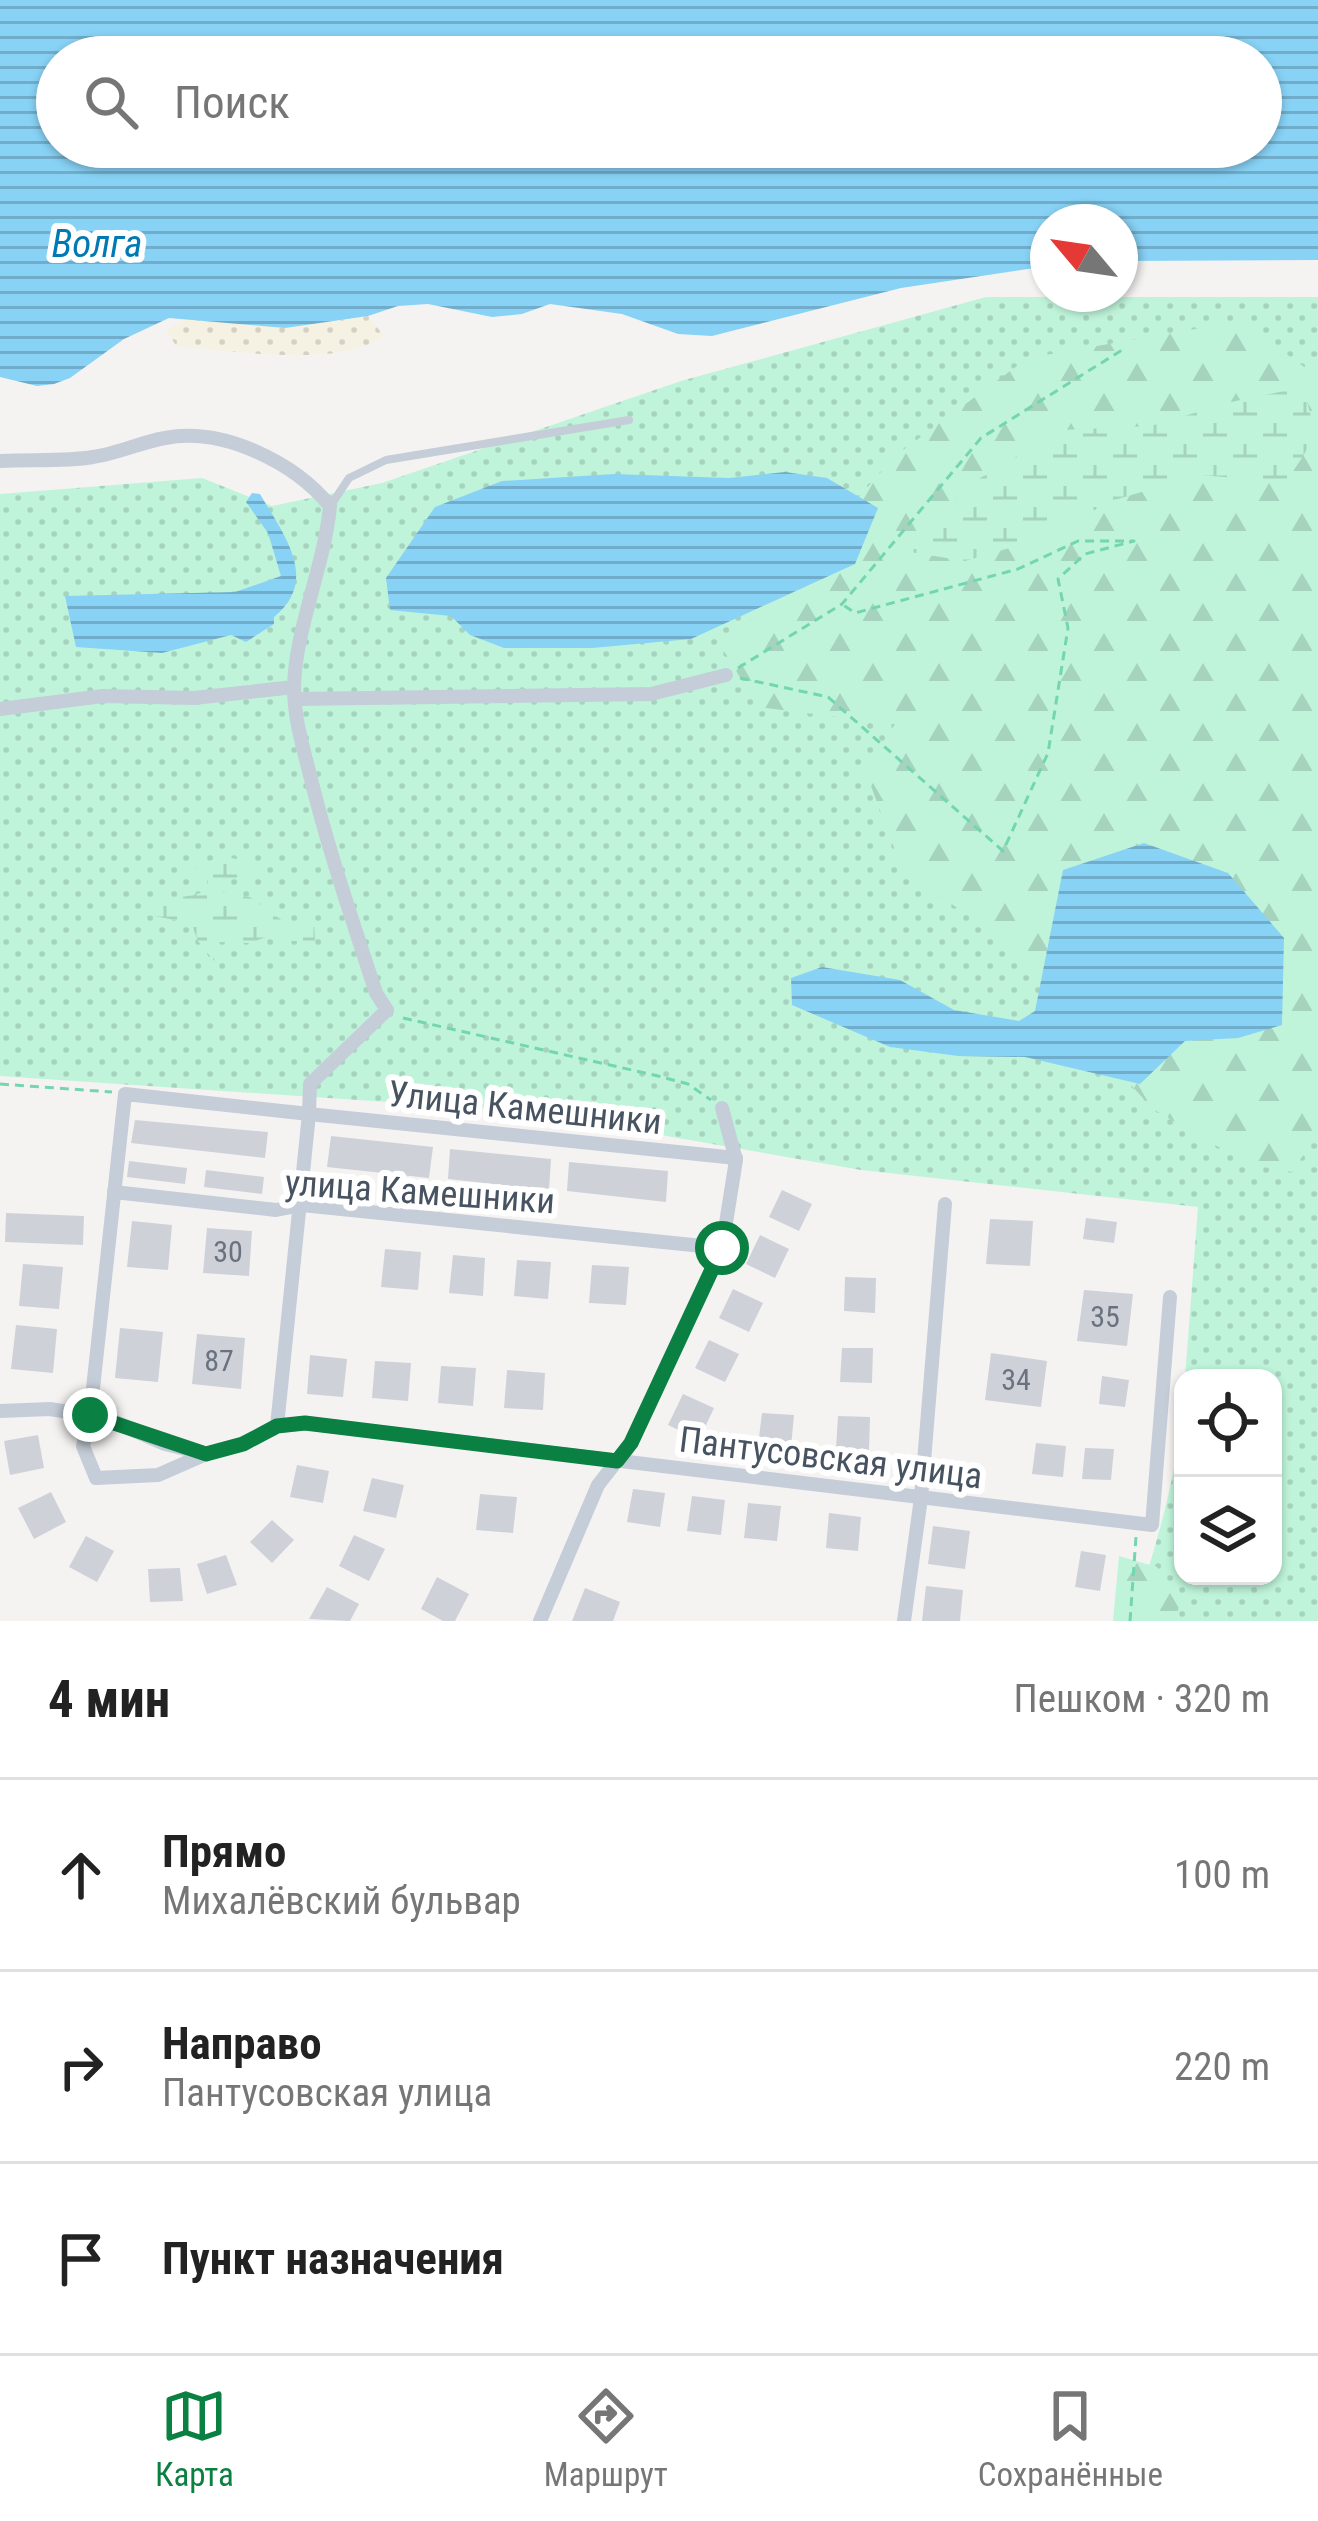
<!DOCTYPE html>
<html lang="ru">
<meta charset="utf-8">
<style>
body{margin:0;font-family:"Roboto Condensed",sans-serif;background:#f6f6f6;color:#222}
.controls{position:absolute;right:36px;bottom:36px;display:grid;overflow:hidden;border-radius:24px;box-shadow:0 3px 9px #0004}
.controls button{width:108px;height:108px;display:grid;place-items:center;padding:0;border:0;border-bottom:3px solid #e0e0e0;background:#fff;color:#222;font:60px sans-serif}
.compass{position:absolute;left:1030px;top:204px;width:108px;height:108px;border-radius:50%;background:#fff;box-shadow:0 3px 9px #0004;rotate:299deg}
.stop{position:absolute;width:36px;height:36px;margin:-27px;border:9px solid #0b8043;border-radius:50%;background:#fff}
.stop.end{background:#0b8043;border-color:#fff;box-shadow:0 3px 12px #0008}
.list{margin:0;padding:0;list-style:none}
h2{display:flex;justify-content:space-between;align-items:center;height:156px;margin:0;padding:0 48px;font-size:51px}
h2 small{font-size:39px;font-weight:400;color:#767676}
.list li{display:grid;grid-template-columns:78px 1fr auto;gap:36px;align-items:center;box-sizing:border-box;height:192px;padding:0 48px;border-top:3px solid #e0e0e0}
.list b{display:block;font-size:45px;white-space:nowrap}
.list p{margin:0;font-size:39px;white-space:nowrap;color:#767676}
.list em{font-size:39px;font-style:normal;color:#767676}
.icon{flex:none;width:66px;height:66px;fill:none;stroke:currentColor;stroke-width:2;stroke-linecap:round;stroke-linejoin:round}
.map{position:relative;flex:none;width:1318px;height:1621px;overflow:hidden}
.search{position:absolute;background:#fff;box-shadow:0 3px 9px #0004;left:36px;right:36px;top:36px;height:132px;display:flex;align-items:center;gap:30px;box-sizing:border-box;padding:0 42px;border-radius:66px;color:#767676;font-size:45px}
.sheet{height:732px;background:#fff}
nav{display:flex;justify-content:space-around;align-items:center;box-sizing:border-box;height:168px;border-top:3px solid #e0e0e0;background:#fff;font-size:33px;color:#767676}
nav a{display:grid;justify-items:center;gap:6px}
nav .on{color:#0b8043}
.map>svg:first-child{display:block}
.grass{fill:url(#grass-dots)}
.forest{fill:url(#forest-firs)}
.wetland{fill:url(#wetland-marsh)}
.sand{fill:url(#sand-dots)}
.water{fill:url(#water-rules);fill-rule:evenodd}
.building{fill:#ced1d8}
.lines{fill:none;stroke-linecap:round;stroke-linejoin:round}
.path{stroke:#73d6b1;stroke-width:3;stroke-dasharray:9 6;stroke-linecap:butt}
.lane{stroke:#c5cdd8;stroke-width:8}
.street{stroke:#c5cdd8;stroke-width:14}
.route{stroke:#0b8043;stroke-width:15}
.labels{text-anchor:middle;stroke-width:12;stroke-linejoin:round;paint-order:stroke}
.number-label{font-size:30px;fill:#6a7280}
.street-label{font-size:36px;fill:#485362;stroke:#fff}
.water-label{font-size:39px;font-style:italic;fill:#017ab4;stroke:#fff}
</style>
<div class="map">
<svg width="1318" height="1621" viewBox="0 0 1318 1621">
<defs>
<pattern id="grass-dots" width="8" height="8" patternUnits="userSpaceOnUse" patternTransform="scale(3)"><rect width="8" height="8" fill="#bff4da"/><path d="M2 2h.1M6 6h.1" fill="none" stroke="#a6d3be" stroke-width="1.8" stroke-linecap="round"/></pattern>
<pattern id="forest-firs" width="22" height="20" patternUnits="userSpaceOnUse" patternTransform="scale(3)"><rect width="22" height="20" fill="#bff4da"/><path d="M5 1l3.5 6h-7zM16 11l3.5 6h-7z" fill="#a6d3be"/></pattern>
<pattern id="wetland-marsh" width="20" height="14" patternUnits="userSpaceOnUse" patternTransform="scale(3)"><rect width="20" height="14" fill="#bff4da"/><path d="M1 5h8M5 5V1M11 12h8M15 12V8" fill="none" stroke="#a6d3be"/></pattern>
<pattern id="sand-dots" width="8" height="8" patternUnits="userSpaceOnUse" patternTransform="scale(3)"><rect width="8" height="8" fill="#f6f2e3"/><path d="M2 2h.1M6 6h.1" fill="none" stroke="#d4d1c5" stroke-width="1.8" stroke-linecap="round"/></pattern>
<pattern id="water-rules" width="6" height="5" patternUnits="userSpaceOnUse" patternTransform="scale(3)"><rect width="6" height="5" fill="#88d2f5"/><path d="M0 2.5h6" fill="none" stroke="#71adca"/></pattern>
</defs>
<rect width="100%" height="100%" fill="#f5f3f2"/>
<path class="grass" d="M986,297h332v1324h-186c23,-72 45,-142 51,-218v173h90v-198h-88l13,-171 -337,-37 -338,-59 -523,-35v-582l202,-16 70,28 110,-23 299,-102z"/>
<g class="forest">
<path d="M1241,321l77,56v756l-26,39 -44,-8 -95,-55 -163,-178 -88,-62 -37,-99 30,-46 -137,-17 -34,-56 171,-195 133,-98z"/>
<path d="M1119,1556l38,11 23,36 -5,18h-62z"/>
</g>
<g class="wetland">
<path d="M1303,387c15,52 13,50 -17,95l-87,-7 -88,26 -67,37 -79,23 -55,-9 60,-68 92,-54 89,-4 80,-24z"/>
<path d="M220,856l49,9 -21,15 -21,-2 -5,13 8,5 20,1 37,27 27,-3 1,20h-40l-9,-4 -16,6 -32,-1 -4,19 -16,-20 -7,-18 -48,-9 -1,-9c22,-9 44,-5 66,-15v-13l-24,-3z"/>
</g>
<path class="sand" d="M368,316l16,20c-44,33 -151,14 -207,11l-11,-17 21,-12 98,10z"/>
<g class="water">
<path d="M0,0h1318v260l-198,1v-39h-72v44l-147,22 -189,48 -34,-2 -56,-20 -72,-10 -28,10 -30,3 -64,-13 -30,2 -30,10 -83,12 -116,-10 -45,21 -54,39 -16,6 -17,2 -37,-9zM1261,57v90h-1204v-90z"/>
<path d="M785,472l42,6 51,30 -23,56 -164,75 -99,9h-88l-34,-13 -19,-19 -61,-6 -4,-32 49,-71 67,-26 112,-7 115,4z"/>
<path d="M252,493l8,1c24,41 60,86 14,123v7l-28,18 -15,-7 -69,18 -86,-6 -11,-51 170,-4 46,-16 -13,-43 -22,-31z"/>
<path d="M1144,843l84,30 56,65 -2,87 -44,13 -53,3 -45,43 -115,-27 -67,-1 -68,-9 -98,-42 -1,-27 31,-11 78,13 54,30 65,11 16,-10 28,-141z"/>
</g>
<g class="building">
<path d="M135,1120l133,12 -3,26 -134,-15z"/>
<path d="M331,1136l102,11 -4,31 -102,-11z"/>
<path d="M450,1149l101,10 -2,31 -101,-11z"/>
<path d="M129,1161l58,7 -2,16 -58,-7z"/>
<path d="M569,1162l99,9 -2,31 -99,-11z"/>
<path d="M206,1170l58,7 -2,17 -58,-7z"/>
<path d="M782,1190l30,14 -13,27 -30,-14z"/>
<path d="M6,1213l78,3 -1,29 -78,-3z"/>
<path d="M1086,1218l31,4 -3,21 -31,-4z"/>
<path d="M990,1219l43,2 -3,45 -44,-2z"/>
<path d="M132,1221l40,4 -4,45 -41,-3z"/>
<path d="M207,1228l45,3 -3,45 -46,-3z"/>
<path d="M760,1235l29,14 -14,29 -29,-14z"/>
<path d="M385,1249l36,3 -3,38 -37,-3z"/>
<path d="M453,1255l32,3 -2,38 -34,-3z"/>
<path d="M517,1260l34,2 -3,37 -34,-3z"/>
<path d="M23,1264l40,3 -4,42 -40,-3z"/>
<path d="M592,1265l37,2 -3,38 -37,-2z"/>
<path d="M845,1277l31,1 -1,35 -31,-2z"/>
<path d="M733,1289l30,14 -14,29 -30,-14z"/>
<path d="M1084,1290l49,4 -6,52 -50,-5z"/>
<path d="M16,1325l41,4 -4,44 -42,-4z"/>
<path d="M120,1328l43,4 -5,50 -43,-4z"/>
<path d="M197,1334l48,4 -4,51 -49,-5z"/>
<path d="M709,1340l30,14 -14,28 -30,-14z"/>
<path d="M842,1348h31l-1,35 -32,-1z"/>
<path d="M991,1353l56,8 -6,46 -56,-7z"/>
<path d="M310,1355l37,4 -4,38 -36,-3z"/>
<path d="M375,1361l36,2 -3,38 -36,-3z"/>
<path d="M441,1366l35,2 -3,38 -35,-3z"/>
<path d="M507,1370l38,3 -2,37 -39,-2z"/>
<path d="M1102,1376l27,4 -4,27 -26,-3z"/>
<path d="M683,1394l31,14 -15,32 -31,-15z"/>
<path d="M762,1413l32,2 -3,32 -33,-2z"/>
<path d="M838,1416l32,1 -1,34 -33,-2z"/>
<path d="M38,1435l6,33 -34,7 -6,-34z"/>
<path d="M1036,1443l30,3 -3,31 -31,-3z"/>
<path d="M1085,1448l29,1 -3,31 -29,-1z"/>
<path d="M297,1465l32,6 -6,32 -33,-6z"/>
<path d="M372,1478l32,7 -8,33 -33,-7z"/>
<path d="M633,1489l32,4 -5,34 -33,-5z"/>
<path d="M51,1492l15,30 -32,17 -16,-31z"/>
<path d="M480,1494l37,3 -4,36 -37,-3z"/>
<path d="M692,1496l33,4 -4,35 -34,-4z"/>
<path d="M748,1503l33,3 -4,35 -33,-3z"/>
<path d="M829,1513l32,4 -3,34 -32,-3z"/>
<path d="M272,1520l22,20 -22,23 -22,-21z"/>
<path d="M933,1526l37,5 -5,38 -37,-5z"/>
<path d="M354,1535l31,14 -16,32 -30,-15z"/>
<path d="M86,1536l28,15 -17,31 -28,-15z"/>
<path d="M1081,1551l25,4 -6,36 -25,-4z"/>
<path d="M226,1555l11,30 -30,9 -10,-30z"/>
<path d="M180,1568l3,33 -33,1 -2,-33z"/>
<path d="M437,1577l32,17 -14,27h-12l-22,-12z"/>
<path d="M926,1586l37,4 -3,31h-38z"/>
<path d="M327,1587l32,17 -9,17 -41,-2z"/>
<path d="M585,1588l35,14 -7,19h-41z"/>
</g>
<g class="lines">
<g class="path">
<path d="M738,668l104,-64 139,-166 141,-88"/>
<path d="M740,678l88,19 175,154 45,-98 20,-125 -10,-49 27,-25 49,-13h-56l-60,28 -163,44 -13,-9"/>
<path d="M403,1018l255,58 30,8 23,16"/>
<path d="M0,1084l112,8"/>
<path d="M1130,1621l6,-84"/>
</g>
<path class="lane" d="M331,505l18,-27 37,-18 243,-40"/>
<g class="street">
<path d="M0,461c30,-2 63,1 93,-4 24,-3 48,-15 72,-19 58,-11 129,24 165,68 -6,62 -35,123 -36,182 0,28 8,56 15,83 18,75 43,148 67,222l11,17 -77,74 -1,30 427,44"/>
<path d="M295,699l356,-5 75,-19"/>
<path d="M0,709l103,-13 91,2 100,-11"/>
<path d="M114,1192l162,18 26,-5 420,43"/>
<path d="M0,1411l50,-2 56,9 59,26 41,10 37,-10 34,-18 28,-3 847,102 18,-228"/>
<path d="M206,1454l-48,21 -62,3 -13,-32 7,-30 35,-322 184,20 -32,312"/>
<path d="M540,1621l58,-136 33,-42 91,-195 14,-88 -14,-52"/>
<path d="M904,1621l17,-123 24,-294"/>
</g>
</g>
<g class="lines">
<path class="route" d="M90,1415l116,39 37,-10 34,-18 28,-3 312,38 14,-18 91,-195"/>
</g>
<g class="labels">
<g class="number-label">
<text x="228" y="1262">30</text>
<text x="1105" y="1327">35</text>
<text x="219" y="1371">87</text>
<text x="1016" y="1390">34</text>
</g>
<g class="street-label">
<text transform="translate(525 1107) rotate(6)" y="13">Улица Камешники</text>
<text transform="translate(420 1191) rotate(4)" y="13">улица Камешники</text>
<text transform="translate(831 1457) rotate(7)" y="13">Пантусовская улица</text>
</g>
<g class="water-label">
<text x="97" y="257">Волга</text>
</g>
</g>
</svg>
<div class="controls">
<button><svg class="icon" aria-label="locate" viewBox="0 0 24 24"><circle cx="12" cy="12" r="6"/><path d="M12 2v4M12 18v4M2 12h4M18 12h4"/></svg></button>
<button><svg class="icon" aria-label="layers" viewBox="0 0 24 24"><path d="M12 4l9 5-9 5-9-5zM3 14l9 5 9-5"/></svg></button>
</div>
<svg class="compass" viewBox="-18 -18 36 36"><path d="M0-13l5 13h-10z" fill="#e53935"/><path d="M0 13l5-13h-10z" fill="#767676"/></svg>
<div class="stop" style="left:722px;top:1248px"></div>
<div class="stop end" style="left:90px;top:1415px"></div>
<div class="search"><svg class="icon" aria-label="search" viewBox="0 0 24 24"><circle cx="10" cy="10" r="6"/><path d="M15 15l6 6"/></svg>Поиск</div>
</div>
<section class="sheet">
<h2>4 мин<small>Пешком · 320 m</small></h2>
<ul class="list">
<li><svg class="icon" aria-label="ahead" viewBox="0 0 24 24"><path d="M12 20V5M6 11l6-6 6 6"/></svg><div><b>Прямо</b><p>Михалёвский бульвар</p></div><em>100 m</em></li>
<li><svg class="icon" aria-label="right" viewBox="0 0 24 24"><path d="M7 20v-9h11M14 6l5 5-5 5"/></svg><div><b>Направо</b><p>Пантусовская улица</p></div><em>220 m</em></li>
<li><svg class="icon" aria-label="arrive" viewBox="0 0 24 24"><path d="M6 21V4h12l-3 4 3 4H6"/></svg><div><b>Пункт назначения</b></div></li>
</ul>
</section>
<nav>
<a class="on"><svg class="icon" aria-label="map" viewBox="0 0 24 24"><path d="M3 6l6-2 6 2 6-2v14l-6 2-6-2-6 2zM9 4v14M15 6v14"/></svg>Карта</a>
<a><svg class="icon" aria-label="directions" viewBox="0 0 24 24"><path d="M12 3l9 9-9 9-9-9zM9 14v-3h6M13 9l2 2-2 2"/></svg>Маршрут</a>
<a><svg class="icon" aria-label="saved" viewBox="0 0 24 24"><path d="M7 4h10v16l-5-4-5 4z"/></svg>Сохранённые</a>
</nav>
